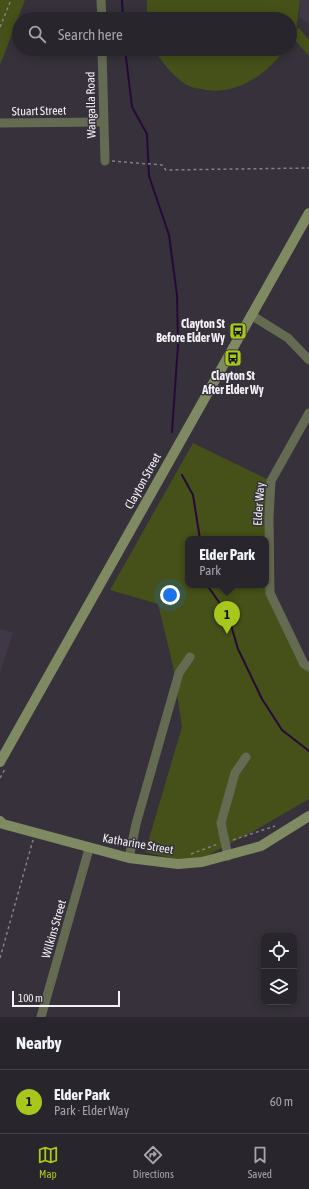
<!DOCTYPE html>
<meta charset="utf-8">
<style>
body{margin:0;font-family:"Asap Condensed",sans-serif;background:#302d34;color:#f1f3f6}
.controls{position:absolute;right:12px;bottom:12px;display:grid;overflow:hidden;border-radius:8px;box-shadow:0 2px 10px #0003}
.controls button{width:36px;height:36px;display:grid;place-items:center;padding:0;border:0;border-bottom:1px solid #444248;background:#28252c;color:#f1f3f6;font:20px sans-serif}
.scale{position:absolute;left:12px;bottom:10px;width:108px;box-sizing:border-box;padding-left:4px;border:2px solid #f3f0f6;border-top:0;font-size:11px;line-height:14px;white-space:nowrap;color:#f3f0f6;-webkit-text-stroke:3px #36313a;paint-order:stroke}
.you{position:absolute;left:170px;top:595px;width:14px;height:14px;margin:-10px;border:3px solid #fff;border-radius:50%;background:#1a73e8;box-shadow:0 0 0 6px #1a73e833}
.badge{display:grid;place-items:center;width:26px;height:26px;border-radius:50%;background:#a8c71c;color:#111;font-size:13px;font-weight:700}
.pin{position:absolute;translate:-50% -33px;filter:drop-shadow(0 1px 2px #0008)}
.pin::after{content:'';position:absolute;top:21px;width:14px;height:12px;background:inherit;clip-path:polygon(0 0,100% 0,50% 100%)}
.popup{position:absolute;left:185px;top:536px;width:84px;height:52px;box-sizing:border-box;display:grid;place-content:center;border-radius:8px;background:#28252c;filter:drop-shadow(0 1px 3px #0005);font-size:13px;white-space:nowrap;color:#a5a5a9}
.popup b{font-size:15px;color:#f1f3f6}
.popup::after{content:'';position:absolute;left:50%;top:100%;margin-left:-8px;border:8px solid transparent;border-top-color:#28252c}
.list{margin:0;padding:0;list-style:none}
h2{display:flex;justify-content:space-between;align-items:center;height:52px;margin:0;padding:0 16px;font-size:17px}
h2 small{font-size:13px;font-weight:400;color:#a5a5a9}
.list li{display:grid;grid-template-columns:26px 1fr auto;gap:12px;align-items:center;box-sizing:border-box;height:64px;padding:0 16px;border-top:1px solid #444248}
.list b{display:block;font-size:15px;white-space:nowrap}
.list p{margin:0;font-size:13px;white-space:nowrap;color:#a5a5a9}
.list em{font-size:13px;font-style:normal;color:#a5a5a9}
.icon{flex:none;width:22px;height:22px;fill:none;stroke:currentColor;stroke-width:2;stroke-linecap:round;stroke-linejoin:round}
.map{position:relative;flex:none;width:309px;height:1017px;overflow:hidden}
.search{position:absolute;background:#28252c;box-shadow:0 2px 10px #0003;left:12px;right:12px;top:12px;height:44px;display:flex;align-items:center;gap:10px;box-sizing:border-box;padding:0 14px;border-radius:22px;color:#a5a5a9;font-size:15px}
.sheet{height:116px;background:#28252c}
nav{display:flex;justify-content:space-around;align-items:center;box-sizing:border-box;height:56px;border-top:1px solid #444248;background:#28252c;font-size:11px;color:#a5a5a9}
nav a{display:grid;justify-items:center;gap:2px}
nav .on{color:#a8c71c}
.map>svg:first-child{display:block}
.built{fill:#403847}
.green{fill:#455118;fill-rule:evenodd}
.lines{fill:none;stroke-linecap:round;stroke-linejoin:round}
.stream{stroke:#270938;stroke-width:2}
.path{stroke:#848088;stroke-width:1.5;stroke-dasharray:3 3;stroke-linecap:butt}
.minor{stroke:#646b52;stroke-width:9}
.secondary{stroke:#7f8a62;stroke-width:10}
.labels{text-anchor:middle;stroke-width:3;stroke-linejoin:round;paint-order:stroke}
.street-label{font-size:12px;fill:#f3f0f6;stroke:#36313a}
.poi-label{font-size:12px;font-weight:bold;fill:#f3f0f6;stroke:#36313a;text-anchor:end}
</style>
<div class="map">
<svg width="309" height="1017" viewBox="0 0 309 1017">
<rect width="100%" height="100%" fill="#36313a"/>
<g class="built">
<path d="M300,0h9v23l-10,-6z"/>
<path d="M0,629l13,4 -13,40z"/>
</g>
<g class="green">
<path d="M0,0h25l-25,65z"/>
<path d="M147,0h153l-4,30 3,-2 10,12v16l-17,-19 -2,4v-22h-143z"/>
<path d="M154,49h131c-18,26 -50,48 -84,40 -4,-1 -10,-1 -14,-4 -14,-8 -25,-23 -33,-36z"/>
<path d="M193,443l78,38 -1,112 39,74v132l-55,32 -61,32 -48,-11 37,-125 -9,-61 -15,-62 -48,-14zM188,539h78v46h-78z"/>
</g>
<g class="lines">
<g class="stream">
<path d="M122,0l1,19"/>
<path d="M125,49l7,58 15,27 2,42 20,59 8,60 1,50 -6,87"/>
<path d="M182,475l11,20 7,44"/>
<path d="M207,585l21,30 10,34 24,50 20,31 27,21"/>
</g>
<g class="path">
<path d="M0,27l11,-27"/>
<path d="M112,161l50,4 4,5 143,-2"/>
<path d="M0,778l5,-9"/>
<path d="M233,840l42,-14"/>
<path d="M191,854l27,-10"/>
<path d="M0,958l33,-118"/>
</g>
<g class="minor">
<path d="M101,0l1,19"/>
<path d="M102,49l3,112"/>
<path d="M0,123l103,-1"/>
<path d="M251,315l37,23 21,22"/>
<path d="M309,413l-38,68 -2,37 1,75 34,71 5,3"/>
<path d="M228,856l-7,-33 14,-50 11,-16"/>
<path d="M129,858l7,-34 43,-151 11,-16"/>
<path d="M41,1017l48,-168"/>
</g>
<g class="secondary">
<path d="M0,762l309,-549"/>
<path d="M0,821l3,3 126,34 49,6 24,-2 59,-16 48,-30"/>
</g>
</g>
<defs>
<g id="bus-square" transform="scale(0.9)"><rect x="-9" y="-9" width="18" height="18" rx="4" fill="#a8c71c" stroke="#36313a"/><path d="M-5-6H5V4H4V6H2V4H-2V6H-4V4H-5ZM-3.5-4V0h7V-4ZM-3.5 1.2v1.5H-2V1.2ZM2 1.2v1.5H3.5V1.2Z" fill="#111"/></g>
</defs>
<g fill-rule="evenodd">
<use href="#bus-square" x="238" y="331"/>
<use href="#bus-square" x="233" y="358"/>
</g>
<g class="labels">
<g class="street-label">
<text transform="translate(91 105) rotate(-91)" y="4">Wangalla Road</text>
<text transform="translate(39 111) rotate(-1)" y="4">Stuart Street</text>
<text transform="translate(143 481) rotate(-61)" y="4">Clayton Street</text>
<text transform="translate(259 504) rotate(-86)" y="4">Elder Way</text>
<text transform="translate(138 844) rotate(10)" y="4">Katharine Street</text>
<text transform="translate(54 929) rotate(-74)" y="4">Wilkins Street</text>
</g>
<g class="poi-label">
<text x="225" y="328">Clayton St<tspan x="225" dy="14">Before Elder Wy</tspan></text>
<text x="233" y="380" text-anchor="middle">Clayton St<tspan x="233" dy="14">After Elder Wy</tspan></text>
</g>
</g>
</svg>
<div class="controls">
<button><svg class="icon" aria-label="locate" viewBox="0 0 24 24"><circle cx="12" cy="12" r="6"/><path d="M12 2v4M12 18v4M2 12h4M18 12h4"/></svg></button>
<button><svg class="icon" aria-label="layers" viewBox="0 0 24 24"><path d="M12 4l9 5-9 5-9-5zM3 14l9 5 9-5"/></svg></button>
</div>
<div class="scale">100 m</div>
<div class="you"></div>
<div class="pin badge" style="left:227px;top:634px">1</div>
<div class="popup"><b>Elder Park</b>Park</div>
<div class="search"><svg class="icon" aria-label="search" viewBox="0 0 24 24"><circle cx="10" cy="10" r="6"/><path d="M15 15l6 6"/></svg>Search here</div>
</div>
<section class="sheet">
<h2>Nearby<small></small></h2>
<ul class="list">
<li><span class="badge">1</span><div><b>Elder Park</b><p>Park · Elder Way</p></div><em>60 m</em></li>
</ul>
</section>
<nav>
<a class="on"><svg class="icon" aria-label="map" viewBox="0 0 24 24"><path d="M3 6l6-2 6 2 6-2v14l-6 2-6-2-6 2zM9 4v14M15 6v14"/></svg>Map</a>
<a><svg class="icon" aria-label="directions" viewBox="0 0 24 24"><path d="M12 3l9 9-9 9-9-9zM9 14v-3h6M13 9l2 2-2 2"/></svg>Directions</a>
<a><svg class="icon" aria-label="saved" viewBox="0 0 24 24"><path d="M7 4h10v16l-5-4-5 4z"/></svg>Saved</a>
</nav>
